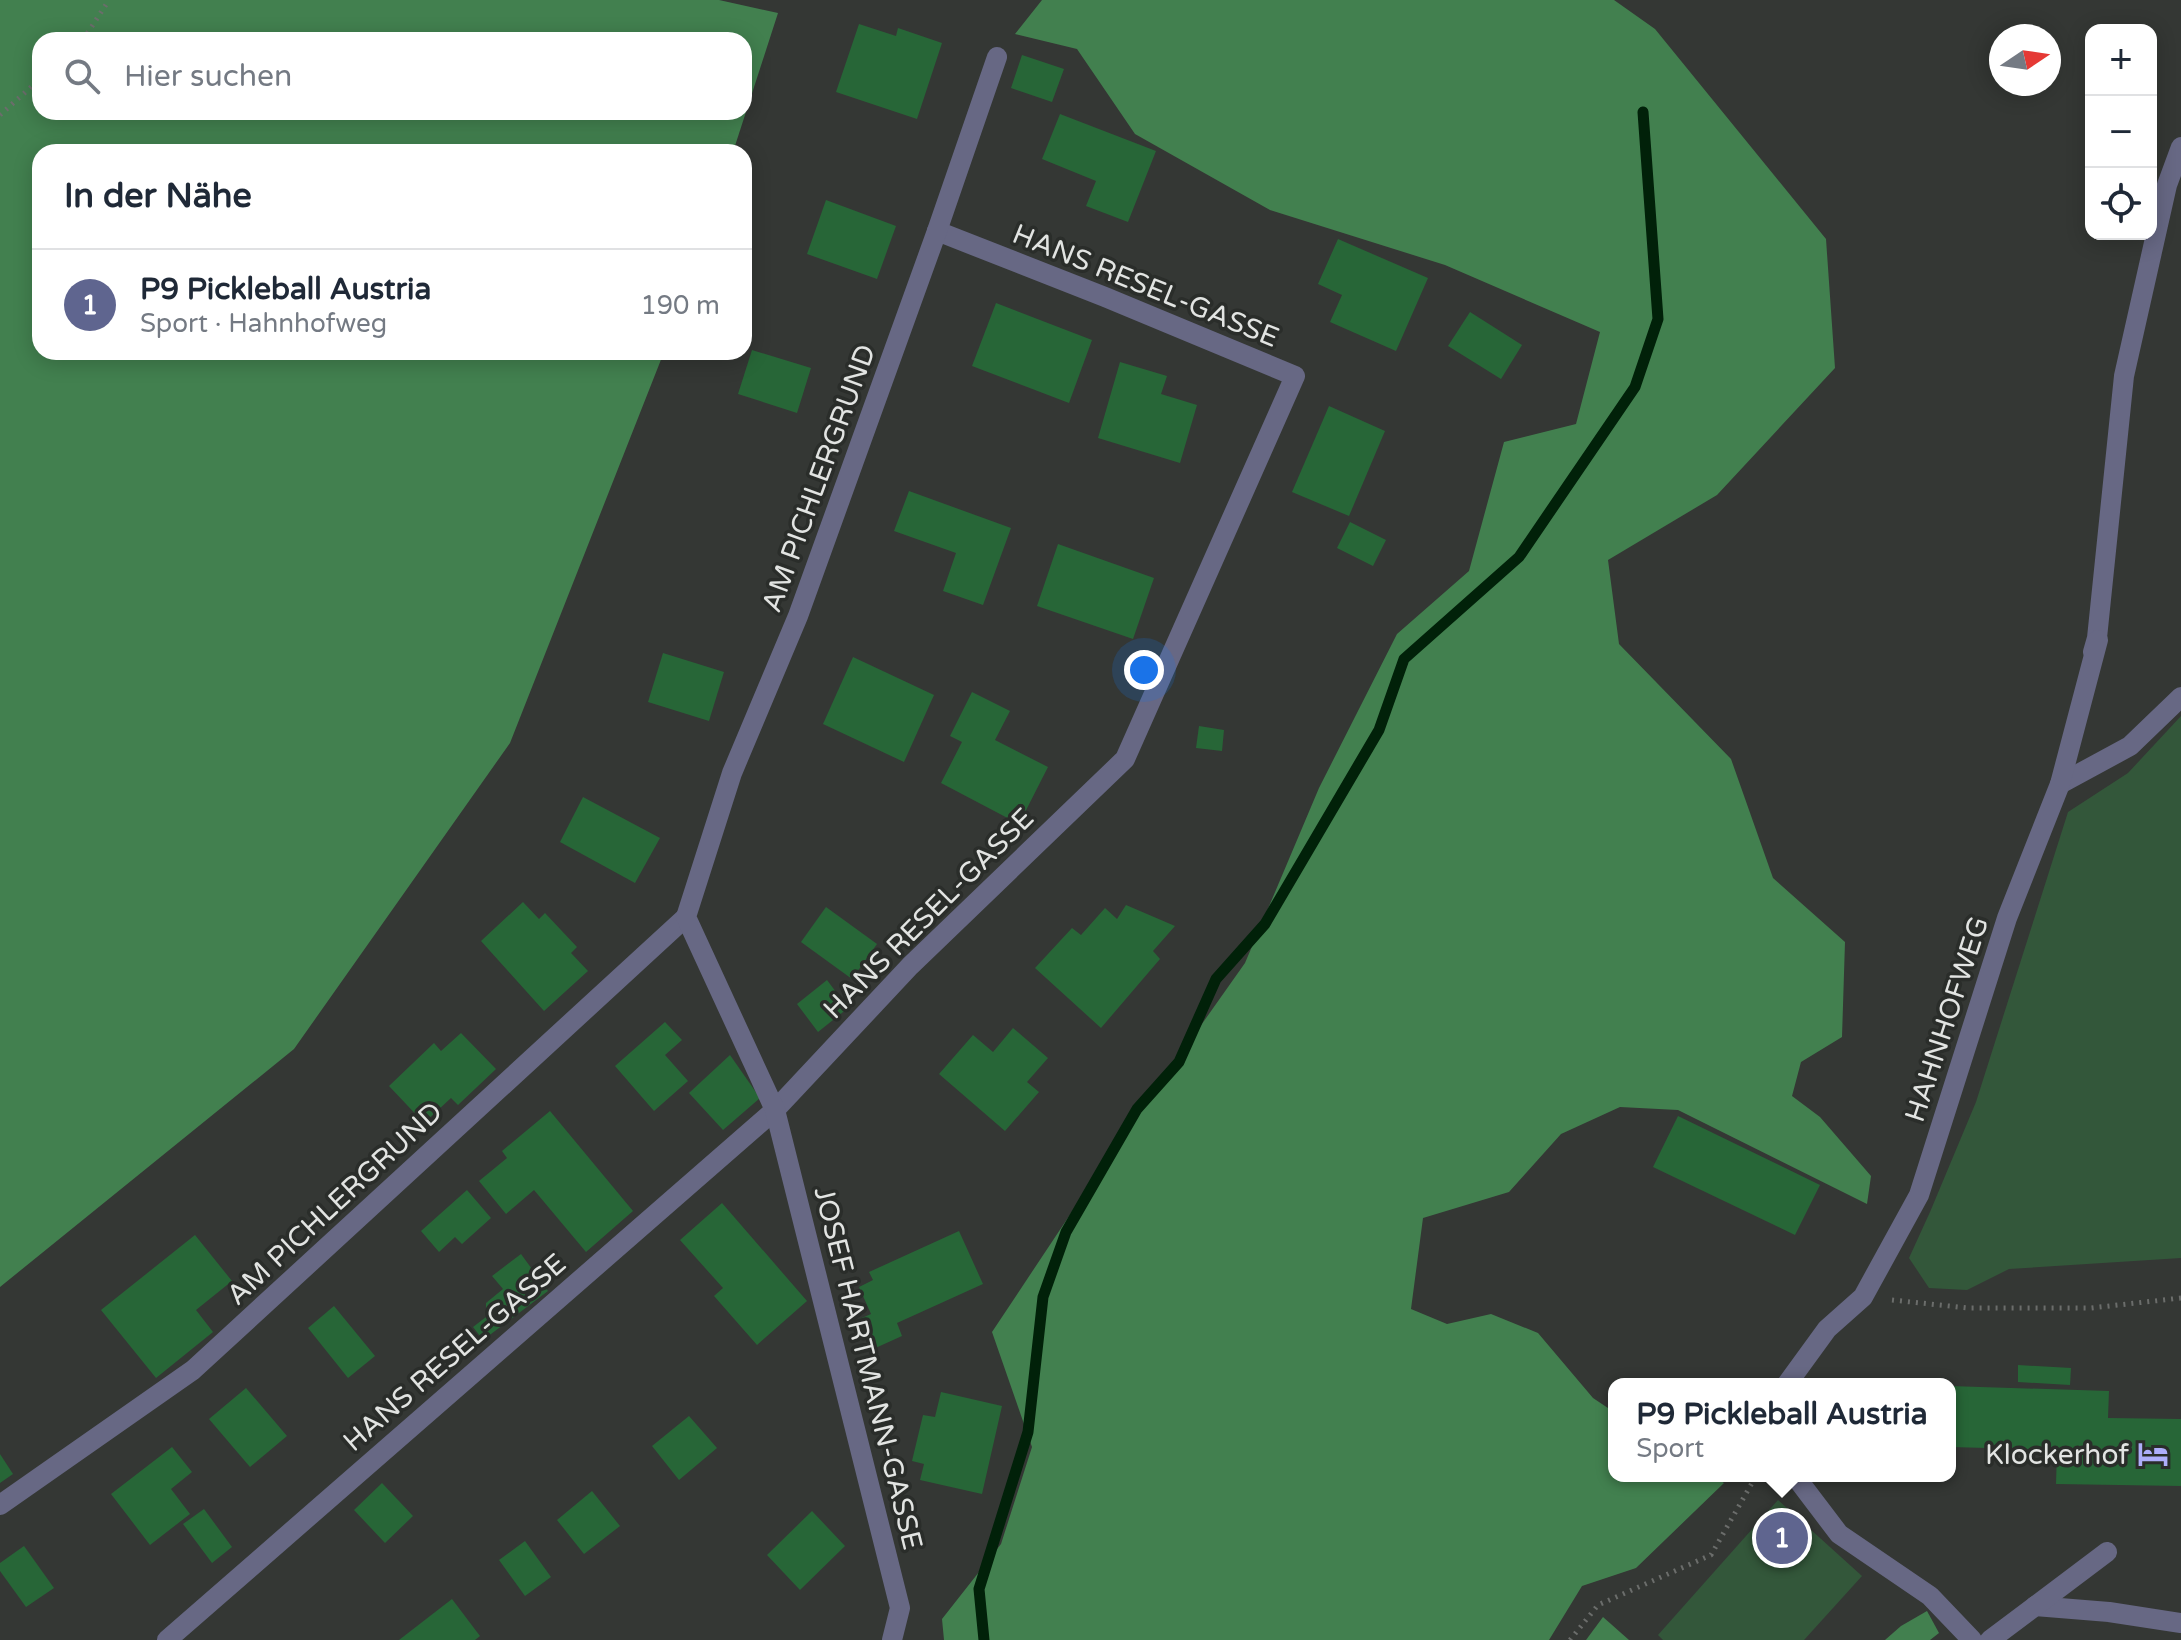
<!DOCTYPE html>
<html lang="de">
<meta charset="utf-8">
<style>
body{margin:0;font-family:"Varela Round",sans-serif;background:#f2f2f3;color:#1f2937}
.controls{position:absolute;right:24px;top:24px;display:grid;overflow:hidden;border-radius:16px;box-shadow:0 4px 20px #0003}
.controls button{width:72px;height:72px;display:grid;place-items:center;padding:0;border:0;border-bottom:2px solid #e0e1e3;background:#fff;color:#1f2937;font:40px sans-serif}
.compass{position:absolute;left:1989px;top:24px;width:72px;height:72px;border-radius:50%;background:#fff;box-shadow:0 4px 20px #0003;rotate:77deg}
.you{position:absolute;left:1144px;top:670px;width:28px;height:28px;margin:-20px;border:6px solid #fff;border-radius:50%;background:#1a73e8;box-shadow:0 0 0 12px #1a73e833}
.badge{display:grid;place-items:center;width:52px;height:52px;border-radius:50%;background:#5f658f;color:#fff;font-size:26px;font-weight:700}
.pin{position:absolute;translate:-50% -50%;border:4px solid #fff;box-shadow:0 2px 8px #0006}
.popup{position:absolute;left:1608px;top:1378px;width:348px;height:104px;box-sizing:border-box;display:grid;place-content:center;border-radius:16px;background:#fff;filter:drop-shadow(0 2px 6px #0005);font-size:26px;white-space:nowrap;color:#747a83}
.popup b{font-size:30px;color:#1f2937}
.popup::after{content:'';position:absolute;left:50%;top:100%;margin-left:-16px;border:16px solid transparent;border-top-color:#fff}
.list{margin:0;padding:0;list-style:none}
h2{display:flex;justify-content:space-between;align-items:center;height:104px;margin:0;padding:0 32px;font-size:34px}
h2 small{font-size:26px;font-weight:400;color:#747a83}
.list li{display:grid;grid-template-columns:52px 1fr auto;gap:24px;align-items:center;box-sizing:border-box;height:112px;padding:0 32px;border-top:2px solid #e0e1e3}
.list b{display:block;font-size:30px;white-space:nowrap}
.list p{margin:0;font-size:26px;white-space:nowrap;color:#747a83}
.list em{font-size:26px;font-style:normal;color:#747a83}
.icon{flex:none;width:44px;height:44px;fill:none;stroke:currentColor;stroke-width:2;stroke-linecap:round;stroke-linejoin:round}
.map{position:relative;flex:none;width:2181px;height:1640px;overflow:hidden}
.search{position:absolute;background:#fff;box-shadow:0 4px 20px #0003;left:32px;top:32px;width:720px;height:88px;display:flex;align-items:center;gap:20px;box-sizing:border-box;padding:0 28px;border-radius:24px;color:#747a83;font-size:30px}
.panel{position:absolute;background:#fff;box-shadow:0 4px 20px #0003;left:32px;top:144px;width:720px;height:216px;border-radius:24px}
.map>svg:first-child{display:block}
.green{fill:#33573a}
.forest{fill:#42804f;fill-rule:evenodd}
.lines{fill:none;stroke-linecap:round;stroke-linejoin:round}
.stream{stroke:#012109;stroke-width:11}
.building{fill:#276637}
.path{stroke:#6b6d6b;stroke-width:5;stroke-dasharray:2 6;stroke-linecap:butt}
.service{stroke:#676884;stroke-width:20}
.minor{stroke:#676884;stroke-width:20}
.labels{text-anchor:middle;stroke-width:7;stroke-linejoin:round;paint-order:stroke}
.street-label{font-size:28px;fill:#e2e4e2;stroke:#2a2d2a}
.poi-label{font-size:28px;fill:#e2e4e2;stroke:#2a2d2a;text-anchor:end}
</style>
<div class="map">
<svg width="2181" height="1640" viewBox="0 0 2181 1640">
<rect width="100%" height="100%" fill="#343734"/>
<g class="green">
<path d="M2181,716v542l-172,11 -42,21 -38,-2 -20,-30 21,-46 46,-110 92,-290 60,-39z"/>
<path d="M1778,1500l84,76 -58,64h-141l-5,-5z"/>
</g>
<g class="forest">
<path d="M0,0h719l59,13 -45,139h-693v200h624l-154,391 -216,306 -294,238zM40,40h704v72h-704z"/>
<path d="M1042,0h572l41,29 171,210 9,129 -118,127 -109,65 11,84 112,115 42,119 72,64 -3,95 -41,25 -9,34 28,21 51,59 -4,28 -189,-94 -58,-3 -59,27 -52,58 -86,26 -12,91 36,15 44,-10 47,19 55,65 21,14v64h99l11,7 -88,85 -54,18 -33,54h-605l-2,-21 59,-75 31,-97 -40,-115 123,-185 130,-184 74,-175 78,-154 72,-63 35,-129 72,-18 24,-92 -155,-67 -175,-55 -135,-76 -58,-85 -62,-15z"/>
<path d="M1927,1611l12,22 -9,7h-45l16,-14z"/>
<path d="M1603,1617l26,23h-43z"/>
</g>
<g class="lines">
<path class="stream" d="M984,1640l-5,-51 49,-157 15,-135 23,-65 71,-123 42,-47 37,-83 49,-55 114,-194 25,-71 115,-102 116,-170 23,-68 -15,-207"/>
</g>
<g class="building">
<path d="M859,24l37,12 2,-8 44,15 -25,76 -81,-27z"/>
<path d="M1022,55l42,14 -12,33 -41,-14z"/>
<path d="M1060,114l96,37 -28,71 -42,-16 10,-25 -54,-22z"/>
<path d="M826,200l70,26 -19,53 -70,-25z"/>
<path d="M1338,239l90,39 -32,73 -66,-29 12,-27 -24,-11z"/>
<path d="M996,303l96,37 -23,63 -97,-37z"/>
<path d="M1470,312l52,33 -21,34 -53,-33z"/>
<path d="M752,350l59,18 -14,45 -59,-19z"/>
<path d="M1120,362l47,14 -6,18 36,11 -17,58 -82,-25z"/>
<path d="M1329,406l56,25 -36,85 -57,-24z"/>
<path d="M909,491l102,37 -28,77 -40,-14 13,-38 -62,-22z"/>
<path d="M1350,522l36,18 -13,26 -36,-18z"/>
<path d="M1058,544l96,34 -21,61 -96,-33z"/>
<path d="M663,653l61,19 -15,49 -61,-19z"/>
<path d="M853,657l81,38 -30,67 -81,-38z"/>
<path d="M972,692l38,19 -15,29 53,27 -29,57 -78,-41 21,-41 -12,-6z"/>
<path d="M1199,726l25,4 -2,21 -26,-3z"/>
<path d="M583,797l77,41 -25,45 -75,-41z"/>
<path d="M523,902l16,17 6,-6 32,34 -6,6 17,18 -44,40 -63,-70z"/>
<path d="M1126,905l49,21 -22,25 7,8 -59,69 -66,-60 37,-40 9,7 24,-27 12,11z"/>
<path d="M826,907l51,37 -25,35 -51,-37z"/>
<path d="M827,980l21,28 -30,24 -21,-28z"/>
<path d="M665,1022l17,18 -17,15 23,26 -34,30 -39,-45z"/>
<path d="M1013,1028l35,30 -21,24 12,10 -34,39 -66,-57 34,-39 20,17z"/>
<path d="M461,1033l35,36 -38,36 -7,-7 -27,25 -35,-37 45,-43 7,8z"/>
<path d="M730,1055l30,43 -37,32 -34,-37z"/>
<path d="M550,1111l83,100 -47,41 -52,-62 -28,24 -27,-33 28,-23 -5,-7z"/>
<path d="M1678,1116l142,69 -25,50 -142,-68z"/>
<path d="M467,1190l24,28 -29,26 -7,-7 -16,15 -18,-21z"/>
<path d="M722,1203l85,98 -50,44 -43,-49 9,-8 -43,-48z"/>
<path d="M959,1231l24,53 -86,39 5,13 -31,14 -14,-30 14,-6 -12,-27 14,-7 -4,-8z"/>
<path d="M195,1235l37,46 -36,29 17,22 -57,46 -55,-68z"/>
<path d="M521,1254l27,37 -65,49 -10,-13 13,-10v-14l17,-14 -11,-13z"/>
<path d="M334,1306l41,50 -27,22 -40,-50z"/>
<path d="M2018,1365l53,3 -1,17 -52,-3z"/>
<path d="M1950,1386l159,5 -1,27 73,1v67l-125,-2 1,-34 -107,-3z"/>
<path d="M246,1388l41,48 -37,31 -41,-48z"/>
<path d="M941,1392l61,14 -20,88 -62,-14 4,-16 -12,-3 11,-46 12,2z"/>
<path d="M689,1416l28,32 -38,32 -27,-34z"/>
<path d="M172,1447l20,25 -21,17 19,25 -40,31 -39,-51z"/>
<path d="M0,1454l13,20 -13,9z"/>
<path d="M382,1483l31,33 -28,27 -31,-33z"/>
<path d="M592,1491l28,35 -36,28 -27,-34z"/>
<path d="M204,1509l28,38 -20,16 -29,-39z"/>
<path d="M812,1511l33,35 -45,44 -33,-35z"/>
<path d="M525,1541l26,36 -26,19 -26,-36z"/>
<path d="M24,1546l30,42 -28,19 -26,-36v-8z"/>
<path d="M452,1599l28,37 -5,4h-76z"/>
</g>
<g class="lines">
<g class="path">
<path d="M83,40l26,-40"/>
<path d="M0,115l40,-36"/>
<path d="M1892,1300l76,8h123l90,-10"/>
<path d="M1570,1640l28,-35 113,-50 45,-79"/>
</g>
<g class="service">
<path d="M2093,652l4,-14 27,-262 43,-191 14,-38"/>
<path d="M2060,784l70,-38 51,-49"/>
<path d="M1787,1384l40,-55 36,-32 56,-102 88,-277 53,-134 38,-144"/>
<path d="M1795,1476l44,58 91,62 42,44"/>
<path d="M2035,1606l74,6 72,11"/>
</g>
<g class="minor">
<path d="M0,1505l193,-135 493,-453"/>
<path d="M167,1640l608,-530 135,-144 215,-207 170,-383 -190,-79 -168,-66"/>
<path d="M892,1640l8,-32 -125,-498 -89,-193 46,-144 66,-157 139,-385 60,-174"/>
<path d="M1990,1640l117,-88"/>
</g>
</g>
<defs>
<g id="hotel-bare" transform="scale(2.4)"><path d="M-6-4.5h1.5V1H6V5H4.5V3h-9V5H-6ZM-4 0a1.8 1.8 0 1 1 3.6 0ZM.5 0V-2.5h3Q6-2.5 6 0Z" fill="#aeaefa" stroke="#2a2d2a" stroke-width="2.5" paint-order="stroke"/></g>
</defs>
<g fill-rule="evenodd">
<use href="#hotel-bare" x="2153" y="1454"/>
</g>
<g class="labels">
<g class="street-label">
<text transform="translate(1146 285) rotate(22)" y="10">HANS RESEL-GASSE</text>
<text transform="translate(818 478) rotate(-70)" y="10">AM PICHLERGRUND</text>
<text transform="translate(928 913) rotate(-45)" y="10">HANS RESEL-GASSE</text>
<text transform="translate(1946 1019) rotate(-72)" y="10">HAHNHOFWEG</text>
<text transform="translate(334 1203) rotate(-43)" y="10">AM PICHLERGRUND</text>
<text transform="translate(454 1352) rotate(-41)" y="10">HANS RESEL-GASSE</text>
<text transform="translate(869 1368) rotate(76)" y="10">JOSEF HARTMANN-GASSE</text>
</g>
<g class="poi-label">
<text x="2129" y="1464">Klockerhof</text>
</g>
</g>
</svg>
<div class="controls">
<button>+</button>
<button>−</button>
<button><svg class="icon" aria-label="locate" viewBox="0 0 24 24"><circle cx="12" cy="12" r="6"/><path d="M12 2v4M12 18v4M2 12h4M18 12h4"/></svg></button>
</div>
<svg class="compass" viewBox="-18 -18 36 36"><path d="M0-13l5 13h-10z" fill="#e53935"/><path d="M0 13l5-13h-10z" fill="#747a83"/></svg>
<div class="you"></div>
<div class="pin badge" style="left:1782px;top:1538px">1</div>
<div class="popup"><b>P9 Pickleball Austria</b>Sport</div>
<div class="search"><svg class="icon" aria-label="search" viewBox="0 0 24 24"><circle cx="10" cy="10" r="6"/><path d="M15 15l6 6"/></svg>Hier suchen</div>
<section class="panel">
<h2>In der Nähe<small></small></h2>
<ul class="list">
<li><span class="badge">1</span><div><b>P9 Pickleball Austria</b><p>Sport · Hahnhofweg</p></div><em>190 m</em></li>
</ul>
</section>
</div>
